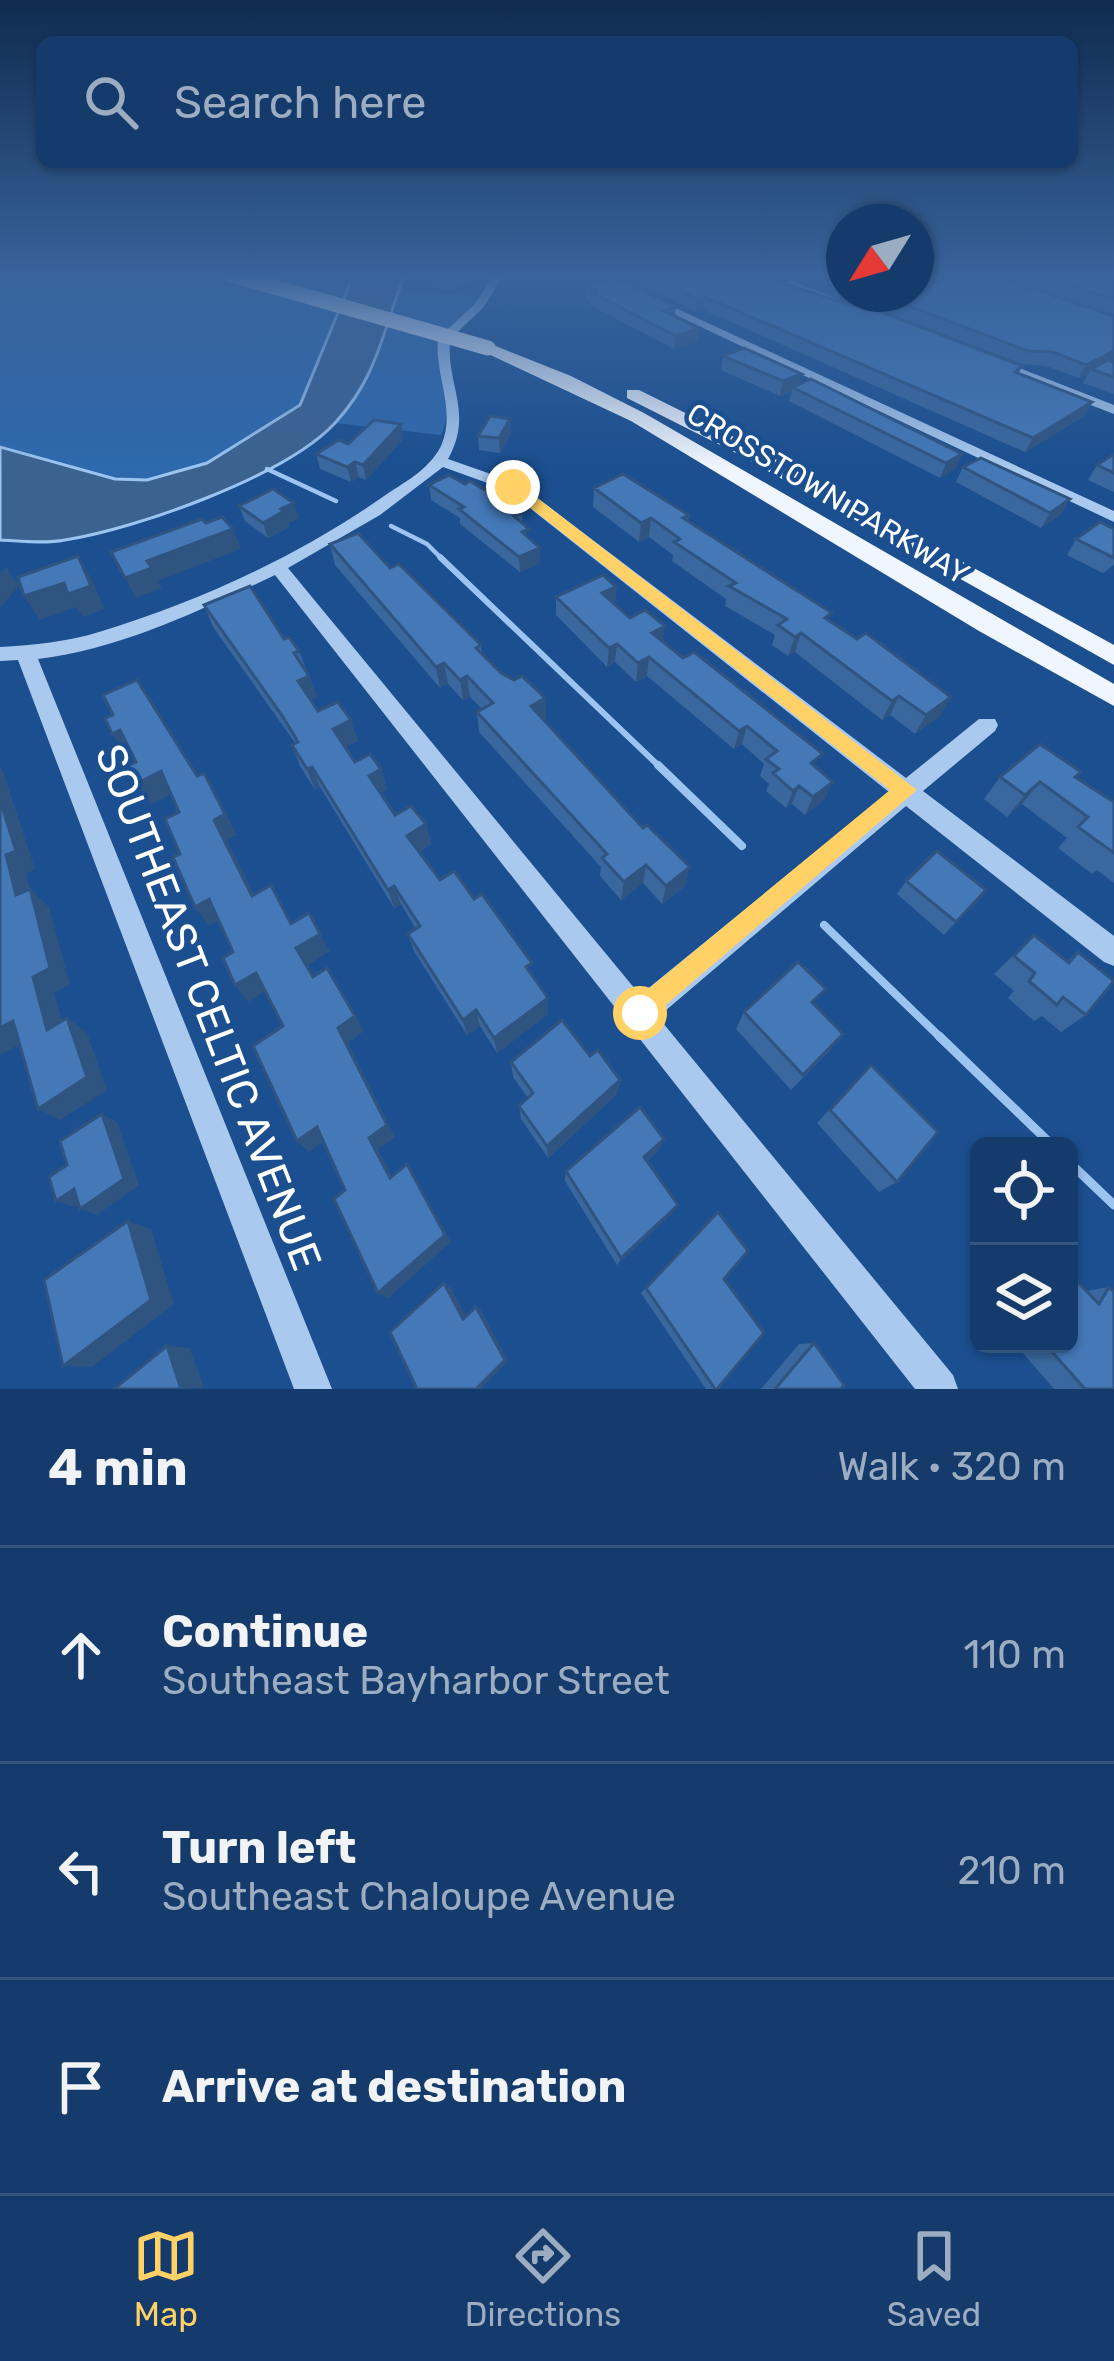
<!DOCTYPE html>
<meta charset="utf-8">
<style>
body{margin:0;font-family:Rubik,sans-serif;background:#1d4271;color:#f1f3f6}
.controls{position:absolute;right:36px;bottom:36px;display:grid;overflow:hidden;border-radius:18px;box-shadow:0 3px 9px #0004}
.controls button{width:108px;height:108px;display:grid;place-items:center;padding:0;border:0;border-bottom:3px solid #33557e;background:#143b6b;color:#f1f3f6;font:60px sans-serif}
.compass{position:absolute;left:826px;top:204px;width:108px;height:108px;border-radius:50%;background:#143b6b;box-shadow:0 3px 9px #0004;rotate:233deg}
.stop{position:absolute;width:36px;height:36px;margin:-27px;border:9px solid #ffd166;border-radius:50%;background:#fff}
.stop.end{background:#ffd166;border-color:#fff;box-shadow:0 3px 12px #0008}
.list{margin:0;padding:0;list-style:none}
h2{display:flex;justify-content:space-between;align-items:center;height:156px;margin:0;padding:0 48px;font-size:51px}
h2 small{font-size:39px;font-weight:400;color:#9dadc1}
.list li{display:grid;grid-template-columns:78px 1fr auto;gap:36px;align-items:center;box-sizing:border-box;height:216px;padding:0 48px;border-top:3px solid #33557e}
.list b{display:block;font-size:45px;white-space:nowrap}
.list p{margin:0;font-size:39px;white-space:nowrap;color:#9dadc1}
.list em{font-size:39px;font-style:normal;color:#9dadc1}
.icon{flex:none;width:66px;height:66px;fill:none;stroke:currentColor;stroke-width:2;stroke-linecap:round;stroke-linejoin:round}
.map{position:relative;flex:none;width:1114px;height:1389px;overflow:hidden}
.search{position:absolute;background:#143b6b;box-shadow:0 3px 9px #0004;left:36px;right:36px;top:36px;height:132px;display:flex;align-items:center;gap:30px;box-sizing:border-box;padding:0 42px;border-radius:18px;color:#9dadc1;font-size:45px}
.sheet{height:804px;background:#143b6b}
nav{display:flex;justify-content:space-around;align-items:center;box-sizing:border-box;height:168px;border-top:3px solid #33557e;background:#143b6b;font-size:33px;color:#9dadc1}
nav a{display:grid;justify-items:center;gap:6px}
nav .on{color:#ffd166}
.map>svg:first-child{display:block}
.green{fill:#2e69ad}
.water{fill:#3c6290;stroke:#9cc4f0;stroke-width:3}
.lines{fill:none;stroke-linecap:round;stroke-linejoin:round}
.stream-far3{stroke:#9cc4f0;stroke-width:4.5}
.stream-far2{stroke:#9cc4f0;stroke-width:6}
.stream-far1{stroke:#9cc4f0;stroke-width:8}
.stream{stroke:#9cc4f0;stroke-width:9}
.minor{fill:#a9c9ee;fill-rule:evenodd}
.major{fill:#f0f6ff;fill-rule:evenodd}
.major-bridge{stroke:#f0f6ff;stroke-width:15}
.wall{fill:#3a679d}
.shaded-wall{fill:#305480}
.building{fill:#4478b7;stroke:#305480;stroke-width:3}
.route{fill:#ffd166}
.labels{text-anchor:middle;stroke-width:9;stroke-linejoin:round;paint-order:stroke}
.far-street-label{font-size:30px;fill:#fff;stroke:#1b4f8f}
.near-street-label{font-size:42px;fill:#fff;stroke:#1b4f8f}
</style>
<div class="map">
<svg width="1114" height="1389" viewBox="0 0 1114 1389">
<rect width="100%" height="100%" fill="#1b4f8f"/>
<g class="green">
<path d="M0,274h380l-96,169 -112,47 -172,4z"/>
<path d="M398,291l85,4 -45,48c-3,36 21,53 3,92l-106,-12 40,-58z"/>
</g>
<path class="water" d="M354,274h51c-23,57 -26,101 -70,149 -49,53 -199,106 -270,117 -21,4 -44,1 -65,0v-93l115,32 32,1 60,-17 93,-58z"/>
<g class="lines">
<g class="stream-far3">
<path d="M267,469l69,32"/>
<path d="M391,526l36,18 16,16"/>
</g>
<path class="stream-far2" d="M440,557l221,211"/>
<g class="stream-far1">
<path d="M658,765l84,81"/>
<path d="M824,925l118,114"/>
</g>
<g class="stream">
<path d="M939,1036l114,110"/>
<path d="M1069,1162l45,43"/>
</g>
<g class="minor">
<path d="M494,274h10l-21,34 -33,31c-4,47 24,73 -2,120l71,25 387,294 73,-59h16l3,6 -3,6 -72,60 191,145v30l-10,-4 -198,-156 -248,211 295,358 5,14h-43l-640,-814c-74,35 -154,74 -237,84l294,730h-38l-276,-729 -18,1v-14c34,-2 67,-5 99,-15 101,-31 202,-77 288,-138 20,-13 43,-26 54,-48 16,-36 -7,-71 -3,-108l37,-34zM443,467l64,23 382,302 -249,203 -352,-427 92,-53z"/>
<path d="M589,274h13l512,237v11z"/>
<path d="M762,274h13l87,35 -10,2z"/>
<path d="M988,359h8l118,46v9l-126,-49z"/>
</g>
<g class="major">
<path d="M488,343l83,33 73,37 470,271v22l-135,-75 -348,-210 -149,-70v-6z"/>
<path d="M627,390h12l109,54 366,201v20l-380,-213 -107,-54z"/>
</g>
<path class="major-bridge" d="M229,274l259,74"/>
</g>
<g class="wall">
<path d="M436,274h39l-6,11 -10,-1 -3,6 -21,-1 -2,-12z"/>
<path d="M620,274h163l8,12 231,80 -3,7 73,29 -8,14 -59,36 -321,-142 -8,2z"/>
<path d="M787,274h54l-30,9z"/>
<path d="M916,274h198v40l-104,-34 104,36v78l-31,-11 5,-9 -9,4 -33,-12 -24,-2 -144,-55 4,-13 38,-16 -4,-1z"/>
<path d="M586,285l90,22 -1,9 24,12 -1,13 -24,8 -84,-44v-5l-4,-2z"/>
<path d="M723,356l77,28 156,84 -16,10 -151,-77 3,-10 -12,5 -59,-26z"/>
<path d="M510,419l1,14 -11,20 -21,-3 -1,-14z"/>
<path d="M403,439l-37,41 -7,-3 -8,5 -31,-13 -4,-15 32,-10z"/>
<path d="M1114,454v38l-26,-12 9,-15z"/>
<path d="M963,467l107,32 -9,15 -20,14 -85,-46z"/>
<path d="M465,484l57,29v11l18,39 -20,9 -60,-48v-6l-29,-18 -2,-15z"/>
<path d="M594,488l95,27 -1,7 141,98 111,96 -25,18 -25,-19 -8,5 -87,-68 -7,4 -16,-11 3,-10 -50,-29 1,-7 -54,-38 1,-6 -24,-18 -10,5 -46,-35z"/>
<path d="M239,506l60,12 -11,5 1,4 -21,11 -23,-17z"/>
<path d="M1114,529v36l-11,8 -36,-18 9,-16z"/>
<path d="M330,544l60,24 91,77 1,9 19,19 44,25 1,20 -2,1 141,167 -23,18 -19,-21 -22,17 -21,-24 1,-9 -122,-135 -2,-20 5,-3 -12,-12 -7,3 -15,-16 -8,4 -105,-123z"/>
<path d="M616,587l-1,18 48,36 154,127 8,31 -20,16 -13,-11 -6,4 -20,-17 3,-7 -9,-8 4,-12 -22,-20 -8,5 -87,-73 -11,6 -21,-20 -8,5 -51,-52v-18z"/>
<path d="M204,605l80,34 15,12 18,46 -6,3 7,11 40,30 -13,6 10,15 26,7 6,21 -7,3 15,22 31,9 5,20 -12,8 21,28 34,19 59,78 15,37 -51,39 -17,-27 -13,9 -53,-84 -6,-17 8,-5 -15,-25 -7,4 -74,-121 -5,3 -15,-24 -8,-21 3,-2 -82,-116z"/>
<path d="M1081,772l-5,5 38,25v81l-17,-13 -5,4 -34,-26 9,-10 -45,-34 -15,13 -23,-18 16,-22z"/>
<path d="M906,881l80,9 -42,45 -47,-41z"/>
<path d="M1034,935l33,26 11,-9 8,63 -25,17 -19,-16 -8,5 -26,-23 6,-7 -20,-17z"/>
<path d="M814,1005l16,45 -39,40 -55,-61 8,-17z"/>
<path d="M511,1062l106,32 -69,64 -27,-39 -2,-13 9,-8 -15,-21z"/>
<path d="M871,1065l26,117 -18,10 -62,-69z"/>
<path d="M664,1139l-6,12 -11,10 31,44 -7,9 -54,51 -52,-84 1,-10z"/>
<path d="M718,1212l6,67 -7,110h-11l-65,-96z"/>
<path d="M1109,1287l5,102h-60l-39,-45h54l17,-53z"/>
<path d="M814,1343l27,46h-80l38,-45z"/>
</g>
<g class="shaded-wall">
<path d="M813,274h28l-30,9z"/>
<path d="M705,297l-1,13 -8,2 1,-13z"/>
<path d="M699,328l-1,13 -24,8 2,-13z"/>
<path d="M1114,351v10l-23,8 -3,5 -9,4 7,-13z"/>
<path d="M802,374l-3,14 -7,-1v4l-12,5 3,-15z"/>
<path d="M1092,402l-8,14 -59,36 8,-14z"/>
<path d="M510,419l1,14 -11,20 -1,-15z"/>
<path d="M401,424l2,15 -37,41 -3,-15z"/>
<path d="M962,454l-6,14 -16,10 6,-15z"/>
<path d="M355,462l4,15 -8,5 -4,-15z"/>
<path d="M1070,499l-9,15 -20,14 9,-15z"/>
<path d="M294,503l5,15 -11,5 1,4 -21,11 -5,-15z"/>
<path d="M651,518l-2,19 -10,5 2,-19z"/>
<path d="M233,529l8,20 -83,32 4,7 -26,10 -11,-20 22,-17z"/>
<path d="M540,548v15l-20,9 -1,-15z"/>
<path d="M78,556l14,24 13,29 -22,8 -7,-10 -36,13 -16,-24z"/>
<path d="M6,567l13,19 -19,22v-35z"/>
<path d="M616,587l-1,18 -13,-12z"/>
<path d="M665,626l-3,18 -10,-11z"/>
<path d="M801,633l-6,19 -7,4 7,-19z"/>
<path d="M617,644l-2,18 -8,5 2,-19z"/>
<path d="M649,657l-2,19 -11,6 2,-19z"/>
<path d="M444,663l4,21 -8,4 -4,-21z"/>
<path d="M309,676l8,21 -11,5 -8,-21z"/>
<path d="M467,676l3,21 -7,3 -3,-20z"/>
<path d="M899,696l-9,19 -8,5 10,-19z"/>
<path d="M951,697l-11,19 -25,18 11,-19z"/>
<path d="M545,698l1,20 -14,8 -1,-20z"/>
<path d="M351,720l7,21 -18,9 -7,-21z"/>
<path d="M747,726l-5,18 -8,5 5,-18z"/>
<path d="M120,730l14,22 -7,3 -15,-21z"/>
<path d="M0,767l3,4 32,98 -9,5 4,15 19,18 21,77 -16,9 15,51 -22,-14 -14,-53 -27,-122 -6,-55z"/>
<path d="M312,767l8,20 -5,3 -8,-21z"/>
<path d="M381,769l6,21 -12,6 -6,-20z"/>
<path d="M161,771l13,21 -23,13 -15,-21z"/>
<path d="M204,773l33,62 -10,5 37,74 -12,-18 -38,-76z"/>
<path d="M833,782l-8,17 -20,16 8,-18z"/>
<path d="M1040,782l-18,22 -15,13 18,-22z"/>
<path d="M799,786l-7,18 -6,4 7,-17z"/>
<path d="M426,824l5,20 -19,12 -5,-20z"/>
<path d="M646,865l-3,18 -22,17 3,-18z"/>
<path d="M690,867l-5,19 -23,18 4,-18z"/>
<path d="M394,886l7,18 -7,4 -6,-18z"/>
<path d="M209,899l14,19 -14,8 -14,-19z"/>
<path d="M320,934l10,17 -23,15 -11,-18z"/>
<path d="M256,973l12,16 -20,13 -13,-17z"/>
<path d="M548,998v16l-51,39 -3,-15z"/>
<path d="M476,1010l4,16 -13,9 -4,-15z"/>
<path d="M355,1016l9,15 -16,12 47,94 -17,12 20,39 -8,-10 -21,-40 -31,-110z"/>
<path d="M67,1018l20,15 20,57 -47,30 -22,-11z"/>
<path d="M13,1021l22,15 -35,19v-27z"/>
<path d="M620,1080l-3,14 -69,64 -1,-12z"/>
<path d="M102,1114l15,8 22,63 -42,30 -17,-6z"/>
<path d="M317,1127l11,11 -19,14 -12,-11z"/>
<path d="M664,1139l-6,12 -19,17 5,-11z"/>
<path d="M407,1164l44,78 -63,56 -10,-5z"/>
<path d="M74,1189l17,7 -17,11 -18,-6z"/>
<path d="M678,1205l-7,9 -54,51 4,-7z"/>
<path d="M128,1221l23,8 23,75 -82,63 -29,-1z"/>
<path d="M444,1283l7,5 18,34 -6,-3z"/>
<path d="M476,1307l5,3 27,51 -28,28h-4z"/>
<path d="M167,1346l23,2 14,40 -23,1z"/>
</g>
<g class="building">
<path d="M436,274h21l-2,4 -22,-1z"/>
<path d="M646,274h137l10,4 -14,4 75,24 7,-2 161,62 -7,6 77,30 -59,36 -328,-141 -8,2z"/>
<path d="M936,274h54l124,42v35l-28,14 -33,-13 -25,-1 -146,-55 5,-2h29v-12z"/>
<path d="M1032,274h82v25z"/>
<path d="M613,277l63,30 -12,4 35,17 -23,8 -85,-44 6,-2 -11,-5z"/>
<path d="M744,348l58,26 -19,7 -60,-25z"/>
<path d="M1108,360l6,2v15l-23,-8z"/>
<path d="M811,379l151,75 -16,9 -154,-76z"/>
<path d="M490,416l20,3 -11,19 -21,-2z"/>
<path d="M374,420l27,4 -38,41 -8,-3 -8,5 -31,-13 23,-14 9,4z"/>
<path d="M1114,454v19l-17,-8z"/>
<path d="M981,458l89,41 -20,14 -87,-46z"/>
<path d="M623,474l66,41 -6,3 149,95 -7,5 32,21 9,-6 85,64 -25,18 -27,-19 -7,5 -91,-68 -6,4 -17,-12 9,-6 -58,-33 7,-3 -62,-41 6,-3 -29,-21 -10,5 -47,-35z"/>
<path d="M449,475l16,9 5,-3 52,32 -8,3 15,13 -7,3 18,16 -21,9 -60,-48 5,-2 -35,-22z"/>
<path d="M273,489l21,14 -13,6 3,2 -21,12 -24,-17z"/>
<path d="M222,517l11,12 -86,32 5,7 -27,10 -14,-26 91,-33 4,4z"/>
<path d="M1100,522l14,7v29l-38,-19z"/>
<path d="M358,533l32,35 9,-4 82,81 -5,3 25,25 13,7 8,-4 23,22 -14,8 112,122 4,-3 43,42 -24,19 -20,-21 -22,17 -22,-24 5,-4 -130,-142 16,-9 -26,-27 -7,4 -16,-17 -8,4 -106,-123z"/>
<path d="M78,556l13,30 -23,8 -4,-11 -40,13 -6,-19z"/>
<path d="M603,575l13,12 -14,6 28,25 15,-8 20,16 -13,7 31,25 11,-6 129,102 -12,9 22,19 -20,15 -14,-11 -6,5 -20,-18 6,-4 -13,-10 11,-8 -30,-25 -8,5 -90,-74 -11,6 -21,-19 -8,4 -53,-51z"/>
<path d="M250,586l34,53 5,-2 10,14 -5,2 15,23 -11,5 20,30 20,-9 13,18 -18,9 22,33 15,-8 11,15 -12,7 26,39 16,-9 15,18 -19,12 33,44 14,-9 20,28 8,-5 50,69 -6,4 22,31 -54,40 -18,-28 -13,10 -55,-86 12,-8 -26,-40 -6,4 -76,-123 -5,2 -15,-24 6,-3 -15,-25 -79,-112z"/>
<path d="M137,680l60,96 7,-3 21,41 -11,6 38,76 19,-11 20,39 18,-11 11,21 -24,14 17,29 14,-9 28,48 -17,12 49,97 -18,13 21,40 17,-14 38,71 -67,58 -44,-94 11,-9 -28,-63 -20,14 -44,-95 30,-20 -27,-53 -21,12 -12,-27 10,-6 -24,-53 -14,8 -22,-50 7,-3 -15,-35 14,-7 -18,-41 -25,13 -9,-18 9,-4 -16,-32 -8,4 -7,-16 8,-3 -10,-20z"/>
<path d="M1040,744l41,28 -6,5 39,25v51l-36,-26 10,-10 -48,-35 -15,13 -25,-18z"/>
<path d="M0,800l16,51 -10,4 10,40 14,-6 20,79 -17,9 14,53 20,-12 20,59 -49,32 -25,-88 -13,7z"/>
<path d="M937,851l49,39 -30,32 -50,-41z"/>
<path d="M1034,935l35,28 9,-11 36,29 -28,34 -23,-18 -6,8 -28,-24 6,-8 -21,-17z"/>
<path d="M798,962l28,27 -14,13 31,32 -40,41 -59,-63z"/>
<path d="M562,1020l28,36 8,-6 22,30 -73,66 -28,-40 14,-13 -22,-31z"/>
<path d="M871,1065l67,67 -41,50 -67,-72z"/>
<path d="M640,1107l24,32 -20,18 34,48 -57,53 -55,-87z"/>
<path d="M102,1114l22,65 -44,30 -6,-20 -18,12 -7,-24 18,-12 -7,-24z"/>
<path d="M718,1212l30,39 -24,28 40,54 -47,56h-2l-69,-101z"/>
<path d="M128,1221l23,79 -88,66 -19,-86z"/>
<path d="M1069,1273l30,31 10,-17 5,5v97h-29l-40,-45h24z"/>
<path d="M444,1283l19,36 13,-12 29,53 -29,29h-59l-27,-57z"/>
<path d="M814,1343l30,42 -3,4h-66z"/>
<path d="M167,1346l14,43h-67z"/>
</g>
<linearGradient id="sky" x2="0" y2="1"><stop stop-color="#0f2b4f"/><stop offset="0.59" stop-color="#39639b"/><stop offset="1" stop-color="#39639b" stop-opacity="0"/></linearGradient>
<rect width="1114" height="468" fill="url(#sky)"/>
<path class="route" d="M508,483h10l399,307 -277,237 -10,-4 -4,-10 4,-9 260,-214 -382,-300z"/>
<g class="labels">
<g class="far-street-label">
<text transform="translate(828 494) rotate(31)" y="10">CROSSTOWN PARKWAY</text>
</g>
<g class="near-street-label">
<text transform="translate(209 1007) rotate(69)" y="15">SOUTHEAST CELTIC AVENUE</text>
</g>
</g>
</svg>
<div class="controls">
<button><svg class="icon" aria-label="locate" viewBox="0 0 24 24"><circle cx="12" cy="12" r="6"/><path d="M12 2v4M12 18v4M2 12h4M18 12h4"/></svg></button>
<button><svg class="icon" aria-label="layers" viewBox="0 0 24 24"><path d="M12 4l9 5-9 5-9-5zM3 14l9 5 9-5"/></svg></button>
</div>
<svg class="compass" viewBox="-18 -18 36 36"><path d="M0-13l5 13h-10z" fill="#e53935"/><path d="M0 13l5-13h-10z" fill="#9dadc1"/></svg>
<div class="stop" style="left:640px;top:1013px"></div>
<div class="stop end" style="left:513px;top:487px"></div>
<div class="search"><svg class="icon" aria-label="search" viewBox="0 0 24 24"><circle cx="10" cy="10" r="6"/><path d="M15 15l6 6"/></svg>Search here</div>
</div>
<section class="sheet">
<h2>4 min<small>Walk · 320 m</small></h2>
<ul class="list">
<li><svg class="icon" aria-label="ahead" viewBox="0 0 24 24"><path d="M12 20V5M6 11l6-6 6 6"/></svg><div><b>Continue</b><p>Southeast Bayharbor Street</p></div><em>110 m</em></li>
<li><svg class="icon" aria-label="left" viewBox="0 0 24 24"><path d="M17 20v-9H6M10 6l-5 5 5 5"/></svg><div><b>Turn left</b><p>Southeast Chaloupe Avenue</p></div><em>210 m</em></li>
<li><svg class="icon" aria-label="arrive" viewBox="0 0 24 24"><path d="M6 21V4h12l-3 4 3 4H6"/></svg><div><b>Arrive at destination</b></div></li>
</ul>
</section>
<nav>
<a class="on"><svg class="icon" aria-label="map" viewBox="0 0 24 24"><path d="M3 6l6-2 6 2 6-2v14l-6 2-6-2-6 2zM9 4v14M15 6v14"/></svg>Map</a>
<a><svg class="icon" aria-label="directions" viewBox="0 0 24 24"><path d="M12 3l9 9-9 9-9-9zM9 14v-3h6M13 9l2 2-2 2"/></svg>Directions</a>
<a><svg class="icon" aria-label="saved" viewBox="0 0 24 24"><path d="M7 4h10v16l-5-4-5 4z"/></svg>Saved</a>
</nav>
